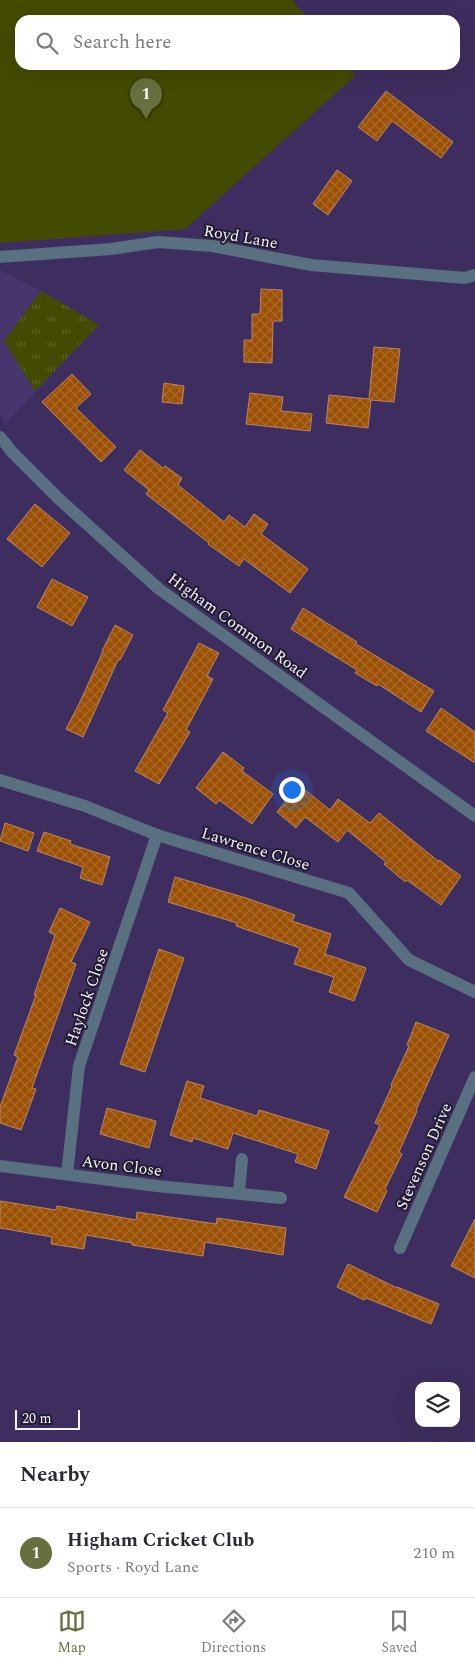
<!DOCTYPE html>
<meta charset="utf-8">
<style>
body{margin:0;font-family:Spectral,serif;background:#f7f7f7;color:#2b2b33}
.controls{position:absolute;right:15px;bottom:15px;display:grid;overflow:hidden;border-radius:10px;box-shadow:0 5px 20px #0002}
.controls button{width:45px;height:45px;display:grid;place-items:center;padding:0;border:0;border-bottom:1px solid #e1e1e2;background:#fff;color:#2b2b33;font:25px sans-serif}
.scale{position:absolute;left:15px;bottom:12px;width:65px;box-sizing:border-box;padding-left:5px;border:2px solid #f5f3ff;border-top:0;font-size:14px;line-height:18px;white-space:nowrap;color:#f5f3ff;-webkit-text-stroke:4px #221c32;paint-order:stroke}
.you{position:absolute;left:291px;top:789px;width:18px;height:18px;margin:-12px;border:4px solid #fff;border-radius:50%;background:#1a73e8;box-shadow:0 0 0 8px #1a73e833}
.badge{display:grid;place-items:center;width:32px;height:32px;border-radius:50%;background:#686f3e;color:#fff;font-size:16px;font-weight:700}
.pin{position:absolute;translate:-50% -41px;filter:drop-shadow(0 1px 2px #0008)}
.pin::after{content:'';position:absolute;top:26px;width:18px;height:15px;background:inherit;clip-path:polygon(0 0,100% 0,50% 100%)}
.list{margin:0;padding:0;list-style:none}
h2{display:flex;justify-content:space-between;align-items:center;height:65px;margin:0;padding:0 20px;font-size:21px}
h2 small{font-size:16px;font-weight:400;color:#7c7c81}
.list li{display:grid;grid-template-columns:32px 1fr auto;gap:15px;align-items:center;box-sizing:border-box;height:90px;padding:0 20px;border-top:1px solid #e1e1e2}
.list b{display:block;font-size:19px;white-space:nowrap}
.list p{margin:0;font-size:16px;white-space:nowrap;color:#7c7c81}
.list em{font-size:16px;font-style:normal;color:#7c7c81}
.icon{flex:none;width:28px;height:28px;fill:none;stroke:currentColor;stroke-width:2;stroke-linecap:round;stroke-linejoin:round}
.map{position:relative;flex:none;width:475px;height:1442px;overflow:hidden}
.search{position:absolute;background:#fff;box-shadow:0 5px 20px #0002;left:15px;right:15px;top:15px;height:55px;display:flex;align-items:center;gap:12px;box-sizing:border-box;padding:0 18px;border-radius:15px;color:#7c7c81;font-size:19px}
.sheet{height:155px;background:#fff}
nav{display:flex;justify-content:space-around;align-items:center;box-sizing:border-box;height:70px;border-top:1px solid #e1e1e2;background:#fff;font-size:14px;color:#7c7c81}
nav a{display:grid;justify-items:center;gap:2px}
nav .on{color:#686f3e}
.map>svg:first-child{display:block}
.built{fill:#47356d}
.grass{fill:url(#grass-tufts)}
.green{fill:#434b00}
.building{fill:url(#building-cross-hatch);stroke:#bc8660}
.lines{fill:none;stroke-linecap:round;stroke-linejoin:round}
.minor{stroke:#587080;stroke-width:12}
.labels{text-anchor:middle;stroke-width:4;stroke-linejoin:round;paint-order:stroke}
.street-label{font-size:16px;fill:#f5f3ff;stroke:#221c32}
</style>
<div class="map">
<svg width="475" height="1442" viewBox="0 0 475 1442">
<defs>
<pattern id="grass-tufts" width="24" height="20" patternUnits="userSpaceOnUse" patternTransform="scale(1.25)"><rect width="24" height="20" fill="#434b00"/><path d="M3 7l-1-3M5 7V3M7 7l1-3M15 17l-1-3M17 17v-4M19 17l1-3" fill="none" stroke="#5f6526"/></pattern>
<pattern id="building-cross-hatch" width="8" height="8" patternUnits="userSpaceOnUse" patternTransform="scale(1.25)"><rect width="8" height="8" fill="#9b5003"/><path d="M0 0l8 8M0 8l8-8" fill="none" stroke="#aa6a29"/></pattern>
</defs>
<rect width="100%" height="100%" fill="#3e2e5f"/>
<path class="built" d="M0,270l41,21 58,34 -93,98 -6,-8z"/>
<path class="grass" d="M41,291l58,34 -64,66 -31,-50z"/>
<path class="green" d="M0,0h292l17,20h-289v45h326l9,11 -170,153 -185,14z"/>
<g class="building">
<path d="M386,91l67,51 -12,16 -49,-37 -15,20 -19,-14z"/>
<path d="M337,170l15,11 -24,34 -15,-11z"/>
<path d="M261,289l21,1v31h-9l-1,42 -28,-1v-22h8v-26h8z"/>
<path d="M374,347l26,2 -6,53 -23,-2 -3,28 -42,-5 3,-28 40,4z"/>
<path d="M72,374l19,20 -15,14 40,39 -15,15 -59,-60z"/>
<path d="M164,383l20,3 -2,18 -20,-2z"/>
<path d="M250,393l33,4 -2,14 31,3 -2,17 -64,-7z"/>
<path d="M140,450l23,18 2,-2 17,12 -4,7 46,37 5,-7 16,12 9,-13 14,10 -7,10 47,35 -18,24 -46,-34 -5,7 -31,-22 1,-1 -63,-49 3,-4 -25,-20z"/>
<path d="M35,504l35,29 -28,34 -35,-28z"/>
<path d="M52,579l36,18 -16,29 -35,-19z"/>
<path d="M303,608l54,34 -1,2 78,47 -13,21 -43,-28 -1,2 -22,-13 2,-3 -66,-41z"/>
<path d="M115,625l18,10 -13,25h-2l-35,77 -17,-8 14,-27 23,-51h-1z"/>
<path d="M199,643l20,10 -12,23 6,3 -27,51 4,2 -31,52 -24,-13 33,-58 -5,-3z"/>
<path d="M441,708l34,24v31l-49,-32z"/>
<path d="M223,752l21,16 -2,3 31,23 -21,30 -33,-24 -3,4 -20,-16z"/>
<path d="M299,785l31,25 8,-11 32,24 9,-10 59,48 1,-1 22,16 -20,29 -34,-25 -2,2 -21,-18 2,-2 -39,-32 -9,12 -33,-25 -9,11 -19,-16z"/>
<path d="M5,823l29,10 -6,18 -28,-10z"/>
<path d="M44,832l27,9 -1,3 40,13 -8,28 -22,-7 3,-11 -46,-16z"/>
<path d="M175,877l71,21 49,17 -3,6 39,13 -6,20 41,14 -12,33 -25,-9 5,-15 -40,-13 6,-16 -64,-22 1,-3 -69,-21z"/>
<path d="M60,908l30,14 -19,40 5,2 -44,124 4,1 -15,41 -21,-7v-16l18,-50 -4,-2 22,-60h-2l21,-60 -6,-3z"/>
<path d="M159,949l25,9 -39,114 -25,-8z"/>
<path d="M416,1022l33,13 -33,75 1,1 -18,41 3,2 -17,35 2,2 -10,21 -33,-15 36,-72 -5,-2 17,-37 -1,-1 18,-39 -2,-1z"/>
<path d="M187,1081l17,5 -4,12 57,18 2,-6 70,21 -13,38 -21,-7 3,-8 -65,-21 -5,16 -35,-11 -1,4 -22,-7z"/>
<path d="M107,1108l49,13 -7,27 -49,-14z"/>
<path d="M0,1201l56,9 1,-4 79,14 1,-8 79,12 1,-6 69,10 -3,27 -78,-13 -2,14 -71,-11v-2l-46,-8 -2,14 -33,-5 1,-7 -52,-9z"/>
<path d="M475,1219v59l-24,-12z"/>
<path d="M348,1264l49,24v-1l42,17 -8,20 -65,-26 -2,2 -27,-13z"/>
</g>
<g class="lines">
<g class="minor">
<path d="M0,257l111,-8 47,-7 54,4 99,19 154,13 10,-3"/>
<path d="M0,437l12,15 48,48 99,89 316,227"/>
<path d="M0,780l85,26 72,29 192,58 60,67 66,32"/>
<path d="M0,1166l157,20 124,12"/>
<path d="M67,1174l12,-108 78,-231"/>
<path d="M239,1193l3,-34"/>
<path d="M400,1248l75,-171"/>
</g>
</g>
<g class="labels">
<g class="street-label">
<text transform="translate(241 236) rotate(10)" y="6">Royd Lane</text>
<text transform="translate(238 625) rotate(36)" y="6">Higham Common Road</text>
<text transform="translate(256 848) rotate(17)" y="6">Lawrence Close</text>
<text transform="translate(86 997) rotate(-71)" y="6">Haylock Close</text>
<text transform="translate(423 1156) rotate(-66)" y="6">Stevenson Drive</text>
<text transform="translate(122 1165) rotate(7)" y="6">Avon Close</text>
</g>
</g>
</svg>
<div class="controls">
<button><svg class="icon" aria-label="layers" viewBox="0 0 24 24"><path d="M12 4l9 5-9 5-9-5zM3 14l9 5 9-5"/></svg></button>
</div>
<div class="scale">20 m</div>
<div class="you"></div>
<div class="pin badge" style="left:146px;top:119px">1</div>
<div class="search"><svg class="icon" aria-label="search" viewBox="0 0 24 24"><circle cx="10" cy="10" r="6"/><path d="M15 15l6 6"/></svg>Search here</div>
</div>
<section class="sheet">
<h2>Nearby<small></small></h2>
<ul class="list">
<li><span class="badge">1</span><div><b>Higham Cricket Club</b><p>Sports · Royd Lane</p></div><em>210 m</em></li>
</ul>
</section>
<nav>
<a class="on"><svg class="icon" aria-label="map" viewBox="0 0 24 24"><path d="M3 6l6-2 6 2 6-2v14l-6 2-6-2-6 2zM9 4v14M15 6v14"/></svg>Map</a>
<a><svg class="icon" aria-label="directions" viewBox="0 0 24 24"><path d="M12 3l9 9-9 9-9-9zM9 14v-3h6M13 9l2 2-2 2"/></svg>Directions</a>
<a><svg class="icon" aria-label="saved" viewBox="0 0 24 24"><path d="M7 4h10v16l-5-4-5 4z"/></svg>Saved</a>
</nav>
